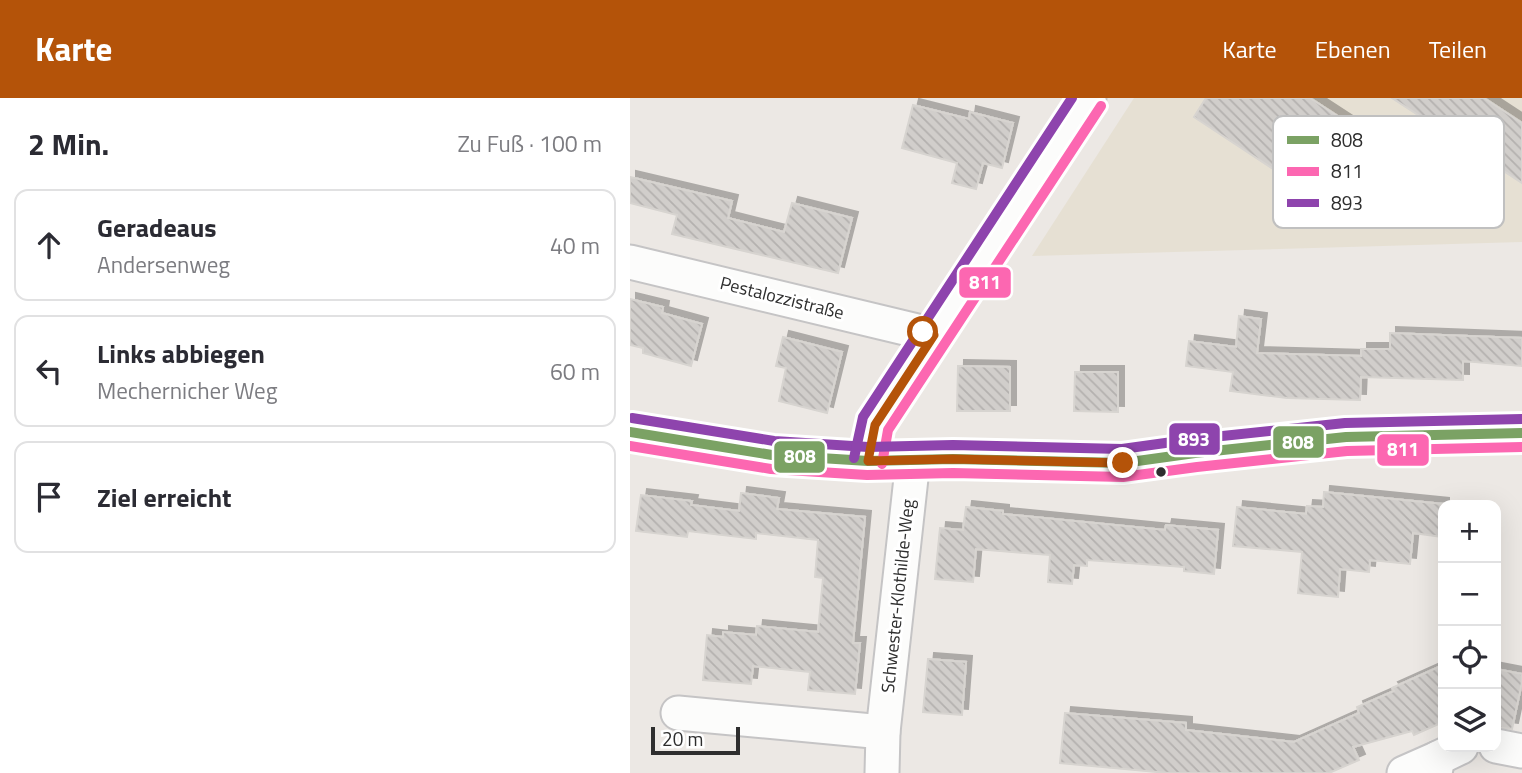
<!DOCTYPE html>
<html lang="de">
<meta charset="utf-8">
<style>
body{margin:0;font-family:"Titillium Web",sans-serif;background:#f7f7f7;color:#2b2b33}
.controls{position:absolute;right:21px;bottom:21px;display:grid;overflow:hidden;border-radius:14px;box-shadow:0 7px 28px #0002}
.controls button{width:63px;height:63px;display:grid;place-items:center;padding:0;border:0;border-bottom:2px solid #e1e1e2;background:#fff;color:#2b2b33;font:35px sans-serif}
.scale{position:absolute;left:21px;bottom:18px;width:89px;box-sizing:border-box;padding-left:7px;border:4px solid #2e2e2e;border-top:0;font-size:19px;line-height:24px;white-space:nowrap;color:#2e2e2e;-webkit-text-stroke:5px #fff;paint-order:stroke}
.stop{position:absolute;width:21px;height:21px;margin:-16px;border:5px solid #b45309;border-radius:50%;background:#fff}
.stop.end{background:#b45309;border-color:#fff;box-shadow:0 2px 7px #0008}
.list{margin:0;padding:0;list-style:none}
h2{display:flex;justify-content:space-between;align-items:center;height:91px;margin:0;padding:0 28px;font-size:30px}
h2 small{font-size:23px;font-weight:400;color:#7c7c81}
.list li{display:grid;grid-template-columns:46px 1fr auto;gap:21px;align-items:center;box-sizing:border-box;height:112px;margin:0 14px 14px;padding:0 14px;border:2px solid #e1e1e2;border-radius:14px}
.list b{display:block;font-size:26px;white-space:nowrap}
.list p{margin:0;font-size:23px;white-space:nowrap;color:#7c7c81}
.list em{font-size:23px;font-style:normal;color:#7c7c81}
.icon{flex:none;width:38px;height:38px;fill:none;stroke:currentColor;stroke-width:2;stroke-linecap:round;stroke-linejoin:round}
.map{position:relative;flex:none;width:892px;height:675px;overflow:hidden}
header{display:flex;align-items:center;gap:42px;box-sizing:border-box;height:98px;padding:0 35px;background:#b45309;color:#fff}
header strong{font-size:33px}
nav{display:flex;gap:38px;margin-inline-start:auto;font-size:24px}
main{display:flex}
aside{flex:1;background:#fff}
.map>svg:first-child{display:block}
.education{fill:#e6e0d3}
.building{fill:url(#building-back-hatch);stroke:#d7d4d0;stroke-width:2;filter:url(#shadow)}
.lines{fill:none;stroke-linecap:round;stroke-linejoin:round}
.street-casing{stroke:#c5c4c5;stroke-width:37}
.secondary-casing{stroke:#c5c4c5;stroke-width:42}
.street{stroke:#fcfcfb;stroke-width:33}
.secondary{stroke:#fcfcfb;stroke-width:38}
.bus-1-casing{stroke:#fff;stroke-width:16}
.bus-2-casing{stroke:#fff;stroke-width:16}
.bus-3-casing{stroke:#fff;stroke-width:16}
.bus-1{stroke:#7ba264;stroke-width:10}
.bus-2{stroke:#fc67b1;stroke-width:10}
.bus-3{stroke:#8e44ad;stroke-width:10}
.route{stroke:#b45309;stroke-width:9}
.bus-dot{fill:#2e2e2e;stroke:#fff;stroke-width:2.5}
.labels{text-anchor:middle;stroke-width:6;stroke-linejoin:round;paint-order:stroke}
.street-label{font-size:18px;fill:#2e2e2e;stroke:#fff}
.key{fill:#fff;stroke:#c0c0c0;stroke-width:2}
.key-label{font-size:19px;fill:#2e2e2e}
.line-badge{stroke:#fff;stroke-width:2.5}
.badge-label{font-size:19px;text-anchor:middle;font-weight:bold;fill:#fff}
</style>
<header>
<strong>Karte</strong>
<nav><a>Karte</a><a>Ebenen</a><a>Teilen</a></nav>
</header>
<main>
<aside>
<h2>2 Min.<small>Zu Fuß · 100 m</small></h2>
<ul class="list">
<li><svg class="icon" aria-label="ahead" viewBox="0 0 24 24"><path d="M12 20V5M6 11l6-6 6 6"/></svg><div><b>Geradeaus</b><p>Andersenweg</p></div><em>40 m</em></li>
<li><svg class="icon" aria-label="left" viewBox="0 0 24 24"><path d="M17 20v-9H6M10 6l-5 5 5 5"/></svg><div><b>Links abbiegen</b><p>Mechernicher Weg</p></div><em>60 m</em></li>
<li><svg class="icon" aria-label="arrive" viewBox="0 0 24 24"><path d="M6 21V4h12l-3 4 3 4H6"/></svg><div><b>Ziel erreicht</b></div></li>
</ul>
</aside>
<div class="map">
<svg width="892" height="675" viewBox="0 0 892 675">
<defs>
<pattern id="building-back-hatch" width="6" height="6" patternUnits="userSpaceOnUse" patternTransform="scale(1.75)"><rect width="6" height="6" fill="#d1cecb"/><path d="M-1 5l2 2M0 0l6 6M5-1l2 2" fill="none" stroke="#b4b1af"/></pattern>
<filter id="shadow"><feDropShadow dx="6" dy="-6" stdDeviation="0" flood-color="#0004"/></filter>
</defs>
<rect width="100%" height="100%" fill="#ece8e4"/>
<path class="education" d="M504,0h388v144l-490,14z"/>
<g class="building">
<path d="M576,0h104l63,41 -49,75 -22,-14 6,-8 -114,-75z"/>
<path d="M762,0h92l38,25v60z"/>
<path d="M283,7l56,14 1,-7 43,11 -11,45 -19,-5 -7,26 -24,-6 5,-20 -55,-15z"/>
<path d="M0,79l102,24 -4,17 56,14 8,-29 60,15 -14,55 -166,-39 5,-19 -47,-12z"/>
<path d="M0,201l33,8 -1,6 40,11 -11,42 -48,-13v-5l-13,-3z"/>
<path d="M609,218l22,3 -4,34 104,3v-7h29v-16l132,5v28l-59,-5v19l-102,-3 -1,23 -73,-2 -57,-7 3,-19 -47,-6 3,-25 47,6z"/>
<path d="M153,239l59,15 -15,61 -48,-12 7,-33 -10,-2z"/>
<path d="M328,268l52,1v44h-53z"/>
<path d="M445,274h43v40l-44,-1z"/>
<path d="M694,394l119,12v33l-30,-4 -3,31 -40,-4 -1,12 -29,-3 -2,28 -40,-4 4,-41 -69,-6 4,-39 69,7 1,-8 16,1z"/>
<path d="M111,395l38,5 -2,11 88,8 -12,126h7l-5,51 -47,-4 2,-18 -57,-6 -2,18 -48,-4 4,-45 16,2v-5l33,3 1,-9 61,6 5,-54 -8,-1 3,-37 -62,-7v6l-68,-8 -1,6 -51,-6 5,-36 51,6 -1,4 48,6z"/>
<path d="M336,409l37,4v3l162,16 1,-5 52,5 -4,44 -30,-3v-4l-97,-7v6l-13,-1 -2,19 -24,-2 2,-27 -74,-6 -3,33 -38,-3 5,-51 23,2z"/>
<path d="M298,561l38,3 -4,53 -39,-3z"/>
<path d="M813,567v57l-29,13 -2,-4 -59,16 6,13 -30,13h-161l-108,-10 5,-50 121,10v7l108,12 65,-29 -2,-6 37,-16 -2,-3z"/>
<path d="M866,571l26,5v8l-10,47 -16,-2z"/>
</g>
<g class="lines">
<g class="street-casing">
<g id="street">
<path d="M0,164l304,73"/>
<path d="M238,363l7,-36 214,-327"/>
<path d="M48,615l205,19"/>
<path d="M866,648l26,5"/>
<path d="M252,675l1,-41 30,-272"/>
<path d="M774,675l34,-15"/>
<path d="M805,675l3,-15 23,-11"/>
</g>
</g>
<g class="secondary-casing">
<path id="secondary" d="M0,334l142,23 96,6 85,-2 170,4 72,-10 151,-16 176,-4"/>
</g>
<use href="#street" class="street"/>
<use href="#secondary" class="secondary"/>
<g class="bus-1-casing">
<path id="bus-1" d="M0,334l142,23 96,6 85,-2 170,4 72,-10 151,-16 176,-4"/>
</g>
<g class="bus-2-casing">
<g id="bus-2">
<path d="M0,348l141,23 96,6 86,-2 170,4 74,-10 150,-16 175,-4"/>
<path d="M252,366l6,-34 213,-324"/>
</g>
</g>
<g class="bus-3-casing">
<g id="bus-3">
<path d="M2,320l142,23 94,6 85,-2 169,4 72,-10 151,-16 177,-4"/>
<path d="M224,360l9,-41 209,-319"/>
</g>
</g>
<use href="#bus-1" class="bus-1"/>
<use href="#bus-2" class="bus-2"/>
<use href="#bus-3" class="bus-3"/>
</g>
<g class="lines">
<path class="route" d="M293,234l11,3 -59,90 -7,36 85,-2 170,4"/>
</g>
<circle class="bus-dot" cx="531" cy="374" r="6"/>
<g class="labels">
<g class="street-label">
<text transform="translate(152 200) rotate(14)" y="6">Pestalozzistraße</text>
<text transform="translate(268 498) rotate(-84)" y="6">Schwester-Klothilde-Weg</text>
</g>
</g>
<rect x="643" y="18" width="231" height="112" rx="10" class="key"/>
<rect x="657" y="38" width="32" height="8" fill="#7ba264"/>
<rect x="657" y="69" width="32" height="9" fill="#fc67b1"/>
<rect x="657" y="101" width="32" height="8" fill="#8e44ad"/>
<g class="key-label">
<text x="701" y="49">808</text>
<text x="701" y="80">811</text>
<text x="701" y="112">893</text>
</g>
<g class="line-badge">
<rect x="328" y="168" width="54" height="33" rx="7" fill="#fc67b1"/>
<rect x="538" y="324" width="53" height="34" rx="7" fill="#8e44ad"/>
<rect x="642" y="327" width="53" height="34" rx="7" fill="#7ba264"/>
<rect x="746" y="335" width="54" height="34" rx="7" fill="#fc67b1"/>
<rect x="143" y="342" width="53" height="34" rx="7" fill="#7ba264"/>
</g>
<g class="badge-label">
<text x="355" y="191">811</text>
<text x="564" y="348">893</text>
<text x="668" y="351">808</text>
<text x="773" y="358">811</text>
<text x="170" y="365">808</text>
</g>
</svg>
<div class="controls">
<button>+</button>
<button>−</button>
<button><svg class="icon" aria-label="locate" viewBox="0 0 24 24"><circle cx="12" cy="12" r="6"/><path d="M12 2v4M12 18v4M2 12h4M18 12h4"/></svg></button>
<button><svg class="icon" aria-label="layers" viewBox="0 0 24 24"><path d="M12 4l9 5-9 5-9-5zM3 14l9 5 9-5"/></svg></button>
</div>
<div class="scale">20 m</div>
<div class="stop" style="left:293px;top:234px"></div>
<div class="stop end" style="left:493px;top:365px"></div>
</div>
</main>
